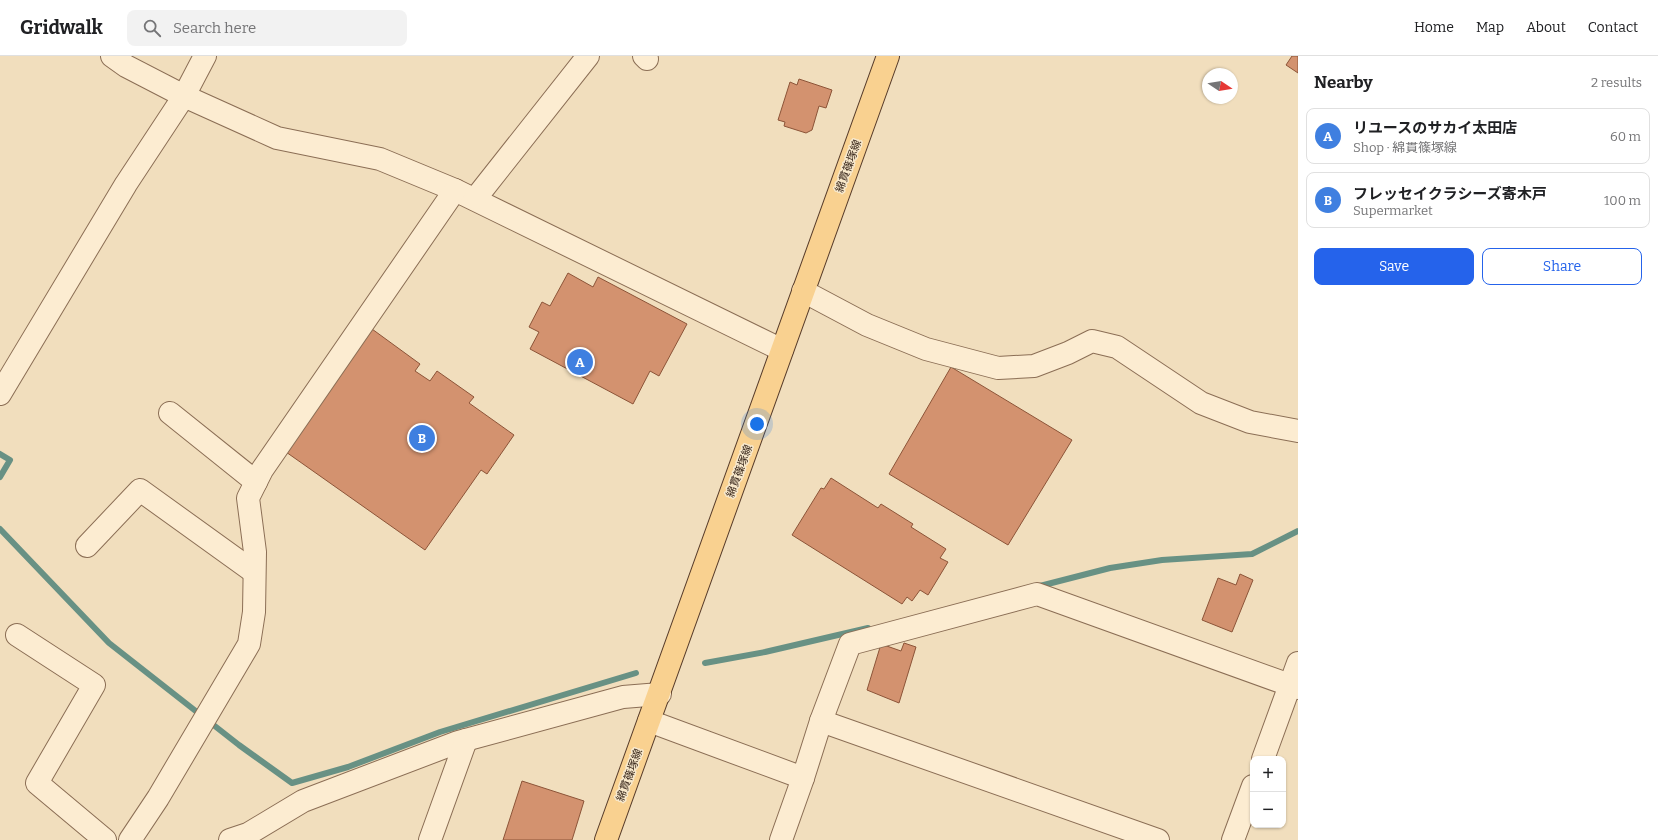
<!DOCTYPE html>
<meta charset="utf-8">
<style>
body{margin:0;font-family:Bitter,"Noto Sans JP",serif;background:#f2f2f2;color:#202124}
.controls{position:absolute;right:12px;bottom:12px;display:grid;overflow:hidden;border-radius:8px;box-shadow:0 1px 3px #0004}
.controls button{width:36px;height:36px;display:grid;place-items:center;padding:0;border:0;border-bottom:1px solid #e0e0e0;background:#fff;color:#202124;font:20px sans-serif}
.compass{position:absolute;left:1202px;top:12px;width:36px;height:36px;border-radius:50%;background:#fff;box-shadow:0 1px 3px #0004;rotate:102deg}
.you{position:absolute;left:757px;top:368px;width:14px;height:14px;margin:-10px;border:3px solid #fff;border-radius:50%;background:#1a73e8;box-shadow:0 0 0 6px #1a73e833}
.badge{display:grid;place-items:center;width:26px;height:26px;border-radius:50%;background:#2563eb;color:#fff;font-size:13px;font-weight:700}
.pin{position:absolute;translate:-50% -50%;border:2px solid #fff;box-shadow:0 1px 4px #0006}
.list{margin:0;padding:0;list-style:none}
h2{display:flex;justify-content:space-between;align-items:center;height:52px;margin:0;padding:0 16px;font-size:17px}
h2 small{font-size:13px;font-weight:400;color:#757577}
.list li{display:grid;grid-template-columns:26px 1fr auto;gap:12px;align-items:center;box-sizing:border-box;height:56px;margin:0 8px 8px;padding:0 8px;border:1px solid #e0e0e0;border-radius:8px}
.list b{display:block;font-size:15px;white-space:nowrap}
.list p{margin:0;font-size:13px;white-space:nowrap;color:#757577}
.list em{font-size:13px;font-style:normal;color:#757577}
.actions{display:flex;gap:8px;padding:12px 16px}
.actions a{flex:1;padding:9px 0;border:1px solid #2563eb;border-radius:8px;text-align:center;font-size:14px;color:#2563eb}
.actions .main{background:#2563eb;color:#fff}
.icon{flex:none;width:22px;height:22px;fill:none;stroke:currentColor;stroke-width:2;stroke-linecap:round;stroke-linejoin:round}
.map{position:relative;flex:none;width:1298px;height:784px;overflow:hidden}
header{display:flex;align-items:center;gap:24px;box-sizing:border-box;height:56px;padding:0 20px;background:#fff;border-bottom:1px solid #e0e0e0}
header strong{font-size:19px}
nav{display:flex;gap:22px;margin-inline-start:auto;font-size:14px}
.search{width:280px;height:36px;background:#f2f2f2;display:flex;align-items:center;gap:10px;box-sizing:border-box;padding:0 14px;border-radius:8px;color:#757577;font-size:15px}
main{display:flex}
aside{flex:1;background:#fff}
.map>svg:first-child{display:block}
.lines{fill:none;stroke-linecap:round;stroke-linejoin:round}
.stream{stroke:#689184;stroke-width:6}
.building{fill:#d3926f;stroke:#8c5438}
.minor-casing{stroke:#8b6e55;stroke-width:24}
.major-casing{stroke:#583c2a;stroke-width:24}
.minor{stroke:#fcecd1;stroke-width:22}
.major{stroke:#f9d190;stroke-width:22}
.labels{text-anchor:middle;stroke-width:3;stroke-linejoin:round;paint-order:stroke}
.street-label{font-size:11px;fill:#39271b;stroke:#f8e9cd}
</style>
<header>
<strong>Gridwalk</strong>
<div class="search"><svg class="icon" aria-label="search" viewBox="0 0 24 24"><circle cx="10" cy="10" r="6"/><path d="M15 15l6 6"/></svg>Search here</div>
<nav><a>Home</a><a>Map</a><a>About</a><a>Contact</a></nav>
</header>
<main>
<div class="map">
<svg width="1298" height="784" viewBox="0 0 1298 784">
<rect width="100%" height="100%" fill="#f1debd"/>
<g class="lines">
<g class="stream">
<path d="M0,398l10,6 -10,17"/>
<path d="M0,473l109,114 130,102 53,38 56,-16 92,-35 196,-59"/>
<path d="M1036,531l74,-19 52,-8 90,-6 46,-23"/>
<path d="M705,607l60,-11 103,-24"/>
</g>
</g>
<g class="building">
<path d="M1292,0h6v17l-12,-8z"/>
<path d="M799,23l33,11 -6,18 -7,-2 -7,24 -6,3 -22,-7 1,-4 -7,-2 12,-38 7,3z"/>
<path d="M568,217l25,14 5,-10 89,47 -28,52 -9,-5 -17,33 -103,-55 9,-17 -10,-5 13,-25 8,4z"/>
<path d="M372,273l48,35 -5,7 15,10 7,-10 37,26 -5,6 45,32 -27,39 -6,-4 -56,80 -139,-98z"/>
<path d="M951,311l121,73 -64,105 -119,-71z"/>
<path d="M831,422l47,30 3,-4 32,20 -2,3 35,22 -6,9 8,4 -20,33 -8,-5 -8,11 -5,-4 -5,7 -110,-69 29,-47 3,1z"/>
<path d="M1240,518l13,6 -21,52 -30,-12 16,-42 18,7z"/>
<path d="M904,587l12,4 -17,56 -32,-13 14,-46 20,7z"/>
<path d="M522,725l62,20 -12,39h-69z"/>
</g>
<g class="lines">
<g class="minor-casing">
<g id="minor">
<path d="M112,0l14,10 58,30 93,42 103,21 75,31 327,160"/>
<path d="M644,0l3,3"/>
<path d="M475,143l113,-143"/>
<path d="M803,235l64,34 59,24 72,19 36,-2 34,-13 24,-12 25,6 84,56 49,19 48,9"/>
<path d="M0,338l126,-210 58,-88 21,-40"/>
<path d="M170,357l86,69"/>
<path d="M87,490l53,-56 114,82"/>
<path d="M17,579l77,50 -57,98 68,57"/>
<path d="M649,665l154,57"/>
<path d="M821,665l337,119"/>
<path d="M1263,703l35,-96"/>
<path d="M130,784l28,-42 91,-154 5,-32 1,-60 -7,-54 14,-28 193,-280"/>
<path d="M230,784l18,-6 55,-33 155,-59 165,-45 37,-3"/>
<path d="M430,784l36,-100"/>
<path d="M781,784l22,-62 18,-57 29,-77 187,-50 261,94"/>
<path d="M1233,784l20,-54"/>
</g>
</g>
<g class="major-casing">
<path id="major" d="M606,784l282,-784"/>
</g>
<use href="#minor" class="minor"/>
<use href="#major" class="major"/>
</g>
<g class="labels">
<g class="street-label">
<text transform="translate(848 110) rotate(-70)" y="4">綿貫篠塚線</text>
<text transform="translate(739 415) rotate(-70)" y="4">綿貫篠塚線</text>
<text transform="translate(629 719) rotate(-70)" y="4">綿貫篠塚線</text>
</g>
</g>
</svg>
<div class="controls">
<button>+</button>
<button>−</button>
</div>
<svg class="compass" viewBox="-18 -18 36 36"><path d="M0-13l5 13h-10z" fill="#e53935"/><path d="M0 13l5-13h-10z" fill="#757577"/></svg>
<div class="you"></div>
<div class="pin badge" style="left:580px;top:306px;background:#3f7fe0">A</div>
<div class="pin badge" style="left:422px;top:382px;background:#3f7fe0">B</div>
</div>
<aside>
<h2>Nearby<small>2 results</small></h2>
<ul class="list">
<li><span class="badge" style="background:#3f7fe0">A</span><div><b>リユースのサカイ太田店</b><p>Shop · 綿貫篠塚線</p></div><em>60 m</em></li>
<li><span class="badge" style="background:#3f7fe0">B</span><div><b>フレッセイクラシーズ寄木戸</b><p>Supermarket</p></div><em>100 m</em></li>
</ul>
<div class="actions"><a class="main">Save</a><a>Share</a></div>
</aside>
</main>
